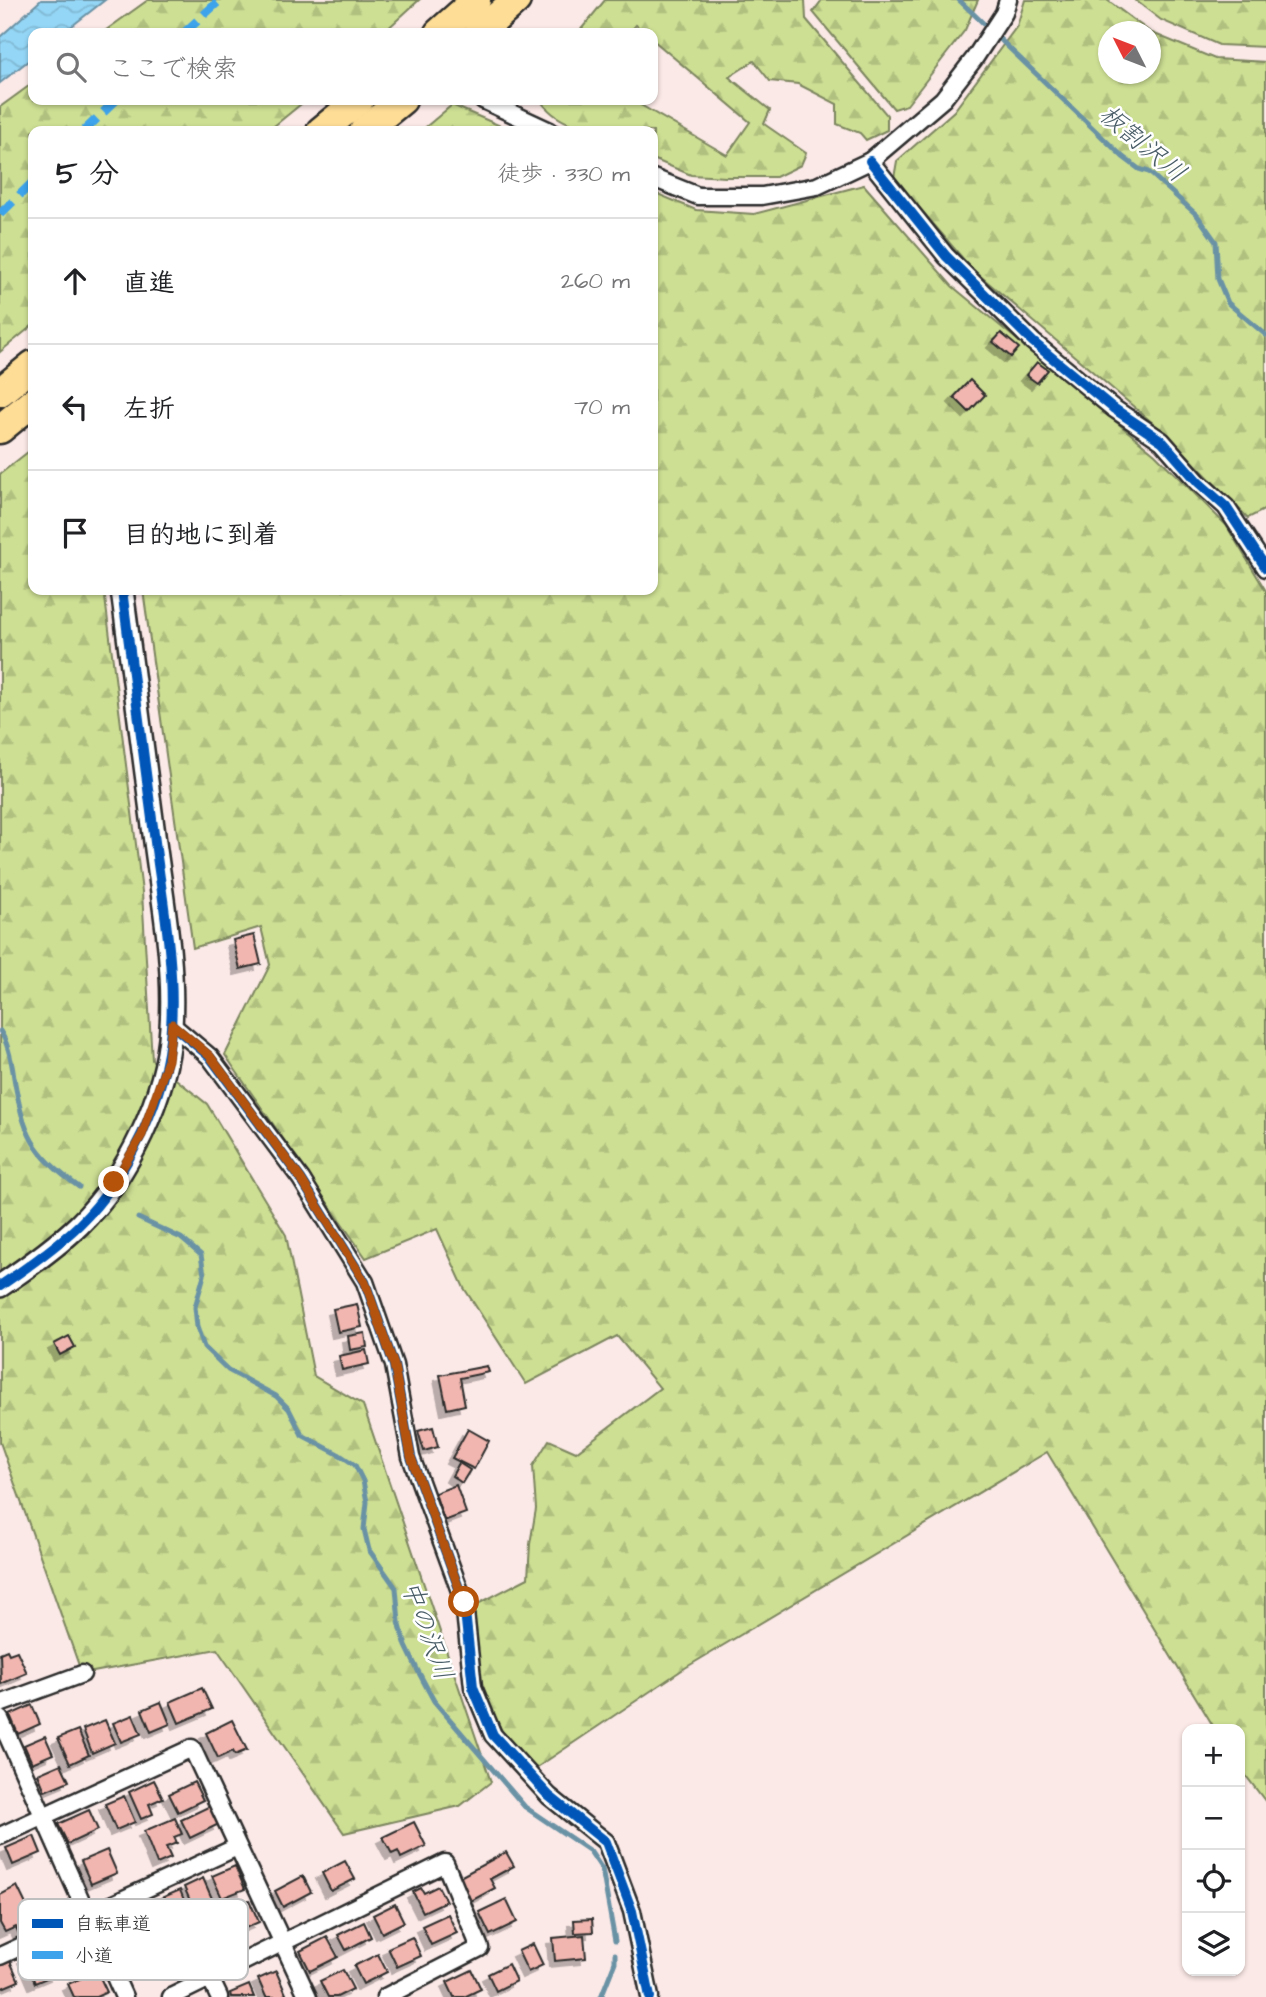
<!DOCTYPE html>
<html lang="ja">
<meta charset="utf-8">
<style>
body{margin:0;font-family:"Architects Daughter","Klee One",sans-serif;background:#f6f6f6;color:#202124}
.controls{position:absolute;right:21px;bottom:21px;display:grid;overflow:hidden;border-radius:14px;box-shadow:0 2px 5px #0004}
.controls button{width:63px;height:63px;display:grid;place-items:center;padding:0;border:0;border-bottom:2px solid #e0e0e0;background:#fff;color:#202124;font:35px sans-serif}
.compass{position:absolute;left:1098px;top:21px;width:63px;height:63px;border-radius:50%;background:#fff;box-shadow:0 2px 5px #0004;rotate:312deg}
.stop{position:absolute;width:21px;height:21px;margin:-16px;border:5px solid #b45309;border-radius:50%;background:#fff}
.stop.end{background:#b45309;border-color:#fff;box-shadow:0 2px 7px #0008}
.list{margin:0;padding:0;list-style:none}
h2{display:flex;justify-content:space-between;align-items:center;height:91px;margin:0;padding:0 28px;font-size:30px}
h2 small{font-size:23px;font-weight:400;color:#757577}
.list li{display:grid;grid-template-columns:46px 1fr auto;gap:21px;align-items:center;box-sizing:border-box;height:126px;padding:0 28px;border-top:2px solid #e0e0e0}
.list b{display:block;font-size:26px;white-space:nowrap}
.list em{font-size:23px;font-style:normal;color:#757577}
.icon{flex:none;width:38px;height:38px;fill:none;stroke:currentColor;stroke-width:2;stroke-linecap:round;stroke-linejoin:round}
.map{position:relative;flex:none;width:1266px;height:1997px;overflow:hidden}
.search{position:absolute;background:#fff;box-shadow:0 2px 5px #0004;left:28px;top:28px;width:630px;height:77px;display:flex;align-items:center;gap:18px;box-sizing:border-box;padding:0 24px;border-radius:14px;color:#757577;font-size:26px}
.panel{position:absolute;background:#fff;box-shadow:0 2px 5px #0004;left:28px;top:126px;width:630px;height:469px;border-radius:14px}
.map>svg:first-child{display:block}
.forest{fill:url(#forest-firs);stroke:#7c855f;stroke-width:2}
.water{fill:url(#water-waves);stroke:#6a92a5;stroke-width:2}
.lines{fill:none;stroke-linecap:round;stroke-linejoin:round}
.stream{stroke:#6a92a5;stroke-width:5}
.building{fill:#f1b6af;stroke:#2b2b2b;stroke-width:2;filter:url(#shadow)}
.street-casing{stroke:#2b2b2b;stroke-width:21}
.secondary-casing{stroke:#2b2b2b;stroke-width:26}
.highway-casing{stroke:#2b2b2b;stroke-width:33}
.street{stroke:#fff;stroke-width:16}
.secondary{stroke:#fff;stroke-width:21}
.highway{stroke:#fedd96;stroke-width:28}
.quiet{stroke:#3ea3eb;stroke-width:9;stroke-dasharray:18 9;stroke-linecap:butt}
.cycleway-casing{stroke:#fff;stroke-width:15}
.cycleway{stroke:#0057b8;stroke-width:10}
.route{stroke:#b45309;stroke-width:9}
.labels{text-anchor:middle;stroke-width:5;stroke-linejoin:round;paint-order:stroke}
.water-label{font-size:26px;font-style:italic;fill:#4a5e68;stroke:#fff}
.key{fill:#fff;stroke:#bfbfbf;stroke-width:2}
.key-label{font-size:19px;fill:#2b2b2b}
</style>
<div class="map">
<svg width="1266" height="1997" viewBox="0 0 1266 1997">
<defs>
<pattern id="forest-firs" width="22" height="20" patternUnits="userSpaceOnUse" patternTransform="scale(1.75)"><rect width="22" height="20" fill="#cddf93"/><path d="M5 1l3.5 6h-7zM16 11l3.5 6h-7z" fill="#b0c07f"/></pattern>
<pattern id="water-waves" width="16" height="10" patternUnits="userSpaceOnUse" patternTransform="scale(1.75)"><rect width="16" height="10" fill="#94d6f6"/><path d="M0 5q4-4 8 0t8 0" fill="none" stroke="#80b8d3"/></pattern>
<filter id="shadow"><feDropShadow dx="-6" dy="6" stdDeviation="0" flood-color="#0004"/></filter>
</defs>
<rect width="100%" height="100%" fill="#fbe9e7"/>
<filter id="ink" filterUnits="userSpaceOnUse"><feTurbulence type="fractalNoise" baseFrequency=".0143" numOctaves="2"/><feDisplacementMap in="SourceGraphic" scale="14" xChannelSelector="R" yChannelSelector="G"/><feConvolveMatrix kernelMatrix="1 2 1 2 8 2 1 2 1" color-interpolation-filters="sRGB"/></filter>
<g filter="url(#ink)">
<g class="forest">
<path d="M148,0h271l-36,33h-281z"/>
<path d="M605,0h200l1,19 81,96v15l-21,10 -6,-7 -23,-9v-20l-39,-20 -28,-3 -16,-20 -25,16 41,33 -6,14 42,29 -5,12 -25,12h-50l-35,-2 -38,-16v-28c-41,0 -87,6 -113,-31h92l95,55 23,-33 -97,-82v-7h-8l-9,-8 -7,8h-51z"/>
<path d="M822,0h156l-13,30 -58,75 -13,4 -81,-97z"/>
<path d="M1025,0h82l43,32h-42v42h42v-42l65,27 51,3v447l-18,9 -80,-82 -197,-168 -77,-90 3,-17 57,-50 63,-85z"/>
<path d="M1135,0h131v47l-47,-2 -58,-25z"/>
<path d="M33,83v17h273l-38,31h-235v194l-33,27v-245z"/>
<path d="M452,105l60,26h-91z"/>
<path d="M864,185l88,101 203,168 71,71 40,66v1211l-26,-34v-39h-25l-168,-277 -362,216 -149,100 -34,-37 -23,-46 -9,-77 58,-30 2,-34 6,-35 -3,-43 16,-26 27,12 84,-64 -43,-52 -91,48 -62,-96 -27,-59 -71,29 -141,-203 45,-90 -9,-38 -68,21 -50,-358h510v-398l43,18 58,4z"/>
<path d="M33,448v142h71l38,302 10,168 55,44 79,131 28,141 49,29 128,377 -31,24 -116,27 -127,-184 -135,25 -82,-232v-968z"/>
</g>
<path class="water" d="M41,0h64l-42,33h-30v24l-33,26v-46z"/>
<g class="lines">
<g class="stream">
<path d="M959,0l164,157 16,12 10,3 48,43 19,27 2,37 10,24 38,32"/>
<path d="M0,1031c9,13 12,32 14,47 10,56 17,75 65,109"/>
<path d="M138,1218l43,20 20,17 3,20 -9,32 2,20 7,20 24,23 48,26 13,13 13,26 38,20 15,10 8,16 4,21 -3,27 5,21 27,38 3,34 7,24 12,25 16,30 91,106 65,44 12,18 13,72"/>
<path d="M601,1997l14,-35v-8"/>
</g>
</g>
<g class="building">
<path d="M1001,333l18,15 -8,9 -18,-15z"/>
<path d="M1037,362l11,8 -11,13 -11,-8z"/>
<path d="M970,380l15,15 -16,17 -15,-15z"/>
<path d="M254,935l7,29 -21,5 -7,-29z"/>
<path d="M357,1304l5,23 -24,5 -5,-23z"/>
<path d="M365,1333l2,14 -17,3 -2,-14z"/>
<path d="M69,1336l6,11 -15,8 -6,-11z"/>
<path d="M366,1350l3,14 -27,6 -3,-14z"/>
<path d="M487,1366l2,6 -29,6 5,27 -18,4 -7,-34z"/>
<path d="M433,1427l5,20 -14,4 -6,-20z"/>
<path d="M468,1429l21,12 -15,28 -22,-11z"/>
<path d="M459,1463l11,7 -8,13 -10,-7z"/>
<path d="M456,1485l10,28 -22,8 -9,-28z"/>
<path d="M7,1650l2,4 8,-3 10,22 -26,11 -1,-31z"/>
<path d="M202,1688l10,21 -33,14 -9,-21z"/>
<path d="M161,1702l9,22 -19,8 -9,-22z"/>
<path d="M32,1705l8,19 -22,10 -8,-19z"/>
<path d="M133,1715l8,19 -20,8 -8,-19z"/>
<path d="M105,1720l10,23 -23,10 -9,-24z"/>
<path d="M232,1720l15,30 -12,5 -2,-4 -15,7 -12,-25z"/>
<path d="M78,1730l11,25 -19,9 -12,-26z"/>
<path d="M45,1736l8,18 -21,9 -8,-18z"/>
<path d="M61,1764l8,17 -24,10 -7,-17z"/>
<path d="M154,1780l9,18 -14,6 4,10 -12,5 -12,-27z"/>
<path d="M194,1782l9,18 -25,12 -9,-18z"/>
<path d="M124,1796l11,26 -19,8 -11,-26z"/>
<path d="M210,1806l9,18 -29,14 -9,-18z"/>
<path d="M89,1810l9,20 -30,14 -10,-20z"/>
<path d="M175,1818l7,16 -8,3 3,6 -11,4 5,11 -14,6 -13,-33z"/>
<path d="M414,1822l12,24 -25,12 -3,-7 -6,3 -9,-17z"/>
<path d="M34,1836l7,17 -28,12 -7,-17z"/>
<path d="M107,1850l10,23 -26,11 -10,-23z"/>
<path d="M506,1852l8,14 -24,13 5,9 -24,13 -13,-23z"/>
<path d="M345,1861l10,18 -24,12 -9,-18z"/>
<path d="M235,1866l10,23 -23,9 -10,-22z"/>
<path d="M303,1876l8,16 -28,15 -8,-16z"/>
<path d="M203,1878l11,25 -19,9 -11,-25z"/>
<path d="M17,1886l19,39 -17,9 -3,-7 -11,5 -5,-9v-28z"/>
<path d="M438,1886l8,15 -23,11 -10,-20 8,-4 3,5z"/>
<path d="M180,1890l10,25 -19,8 -10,-25z"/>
<path d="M506,1899l11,23 -27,13 -11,-23z"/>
<path d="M249,1900l10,22 -23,10 -10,-21z"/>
<path d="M395,1904l9,18 -22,11 -9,-18z"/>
<path d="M448,1914l9,19 -26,12 -9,-19z"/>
<path d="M592,1919l1,13 -18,1 -1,-13z"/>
<path d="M364,1922l7,15 -25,13 -8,-15z"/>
<path d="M584,1935l2,23 -31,3 -2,-23z"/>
<path d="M327,1937l11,20 -28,14 -10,-20z"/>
<path d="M412,1937l9,19 -24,11 -9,-19z"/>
<path d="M533,1944l10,21 -15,7 -10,-21z"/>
<path d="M45,1948l11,26 -21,9 -11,-26z"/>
<path d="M378,1954l9,18 -24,12 -9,-18z"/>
<path d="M10,1961l9,20 -19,8v-24z"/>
<path d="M508,1964l8,17 -20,10 -8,-17z"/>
<path d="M343,1970l10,19 -16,8h-9l-8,-16z"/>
<path d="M472,1970l9,19 -17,8h-10l-7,-15z"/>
<path d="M97,1971l10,21 -11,5h-22l-6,-13z"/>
<path d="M276,1971l10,23 -5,3h-15l-8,-18z"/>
<path d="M249,1985l5,12h-23l-1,-4z"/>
</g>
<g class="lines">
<g class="street-casing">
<g id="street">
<path d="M483,100l67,31"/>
<path d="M870,161l76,95 87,86 80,66 49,33 36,41 28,25 40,61"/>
<path d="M653,178l45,18h64l55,-10 53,-25 73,-62 31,-40 30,-46 4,-13"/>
<path d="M172,1025l38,32 91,122 64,103 29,83 17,92 53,145 9,85 20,48 56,61 57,46 26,69 18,86"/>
<path d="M0,1704l82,-30"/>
<path d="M0,1719l124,278"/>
<path d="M0,1836l192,-88 116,249"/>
<path d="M0,1956l237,-109"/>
<path d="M210,1978l9,19"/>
<path d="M171,1997l274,-134 35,85 -95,49"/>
</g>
</g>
<g class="secondary-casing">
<path id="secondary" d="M0,1286c28,-19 55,-38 79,-61 49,-48 88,-130 92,-198 4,-62 -8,-124 -16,-185 -11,-84 -22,-168 -33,-252"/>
</g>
<g class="highway-casing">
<g id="highway">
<path d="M439,33l37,-33"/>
<path d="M479,33l37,-33"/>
<path d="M321,131l38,-31"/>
<path d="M364,131l38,-31"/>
<path d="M0,392l33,-27"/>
<path d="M0,429l33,-27"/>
</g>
</g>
<use href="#street" class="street"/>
<use href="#secondary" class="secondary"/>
<use href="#highway" class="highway"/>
<g class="quiet">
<path d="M184,33l36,-33"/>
<path d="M84,131l32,-31"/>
<path d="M0,214l33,-32"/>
</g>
<g class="cycleway-casing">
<g id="cycleway">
<path d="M870,161l76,95 87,86 80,66 49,33 36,41 28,25 40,61"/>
<path d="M172,1025l38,32 91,122 64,103 29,83 17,92 53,145 9,85 20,48 56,61 57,46 26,69 18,86"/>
<path d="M0,1286c28,-19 55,-38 79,-61 49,-48 88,-130 92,-198 4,-62 -8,-124 -16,-185 -11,-84 -22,-168 -33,-252"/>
</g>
</g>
<use href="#cycleway" class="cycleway"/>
</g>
</g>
<g class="lines" filter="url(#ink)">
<path class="route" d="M114,1182l28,-47 26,-75 4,-36 38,32 91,123 64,103 29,83 17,92 53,145"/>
</g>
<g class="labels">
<g class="water-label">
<text transform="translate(1143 143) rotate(40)" y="9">板割沢川</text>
<text transform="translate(428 1630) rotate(70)" y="9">中の沢川</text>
</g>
</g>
<rect x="18" y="1899" width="230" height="81" rx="10" class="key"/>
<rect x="32" y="1919" width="31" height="9" fill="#0057b8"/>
<rect x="32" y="1951" width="31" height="8" fill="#3ea3eb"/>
<g class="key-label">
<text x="75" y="1930">自転車道</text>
<text x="75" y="1962">小道</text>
</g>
</svg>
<div class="controls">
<button>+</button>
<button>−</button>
<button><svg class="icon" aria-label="locate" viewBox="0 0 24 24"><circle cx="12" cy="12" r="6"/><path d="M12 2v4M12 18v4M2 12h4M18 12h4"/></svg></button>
<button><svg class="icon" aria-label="layers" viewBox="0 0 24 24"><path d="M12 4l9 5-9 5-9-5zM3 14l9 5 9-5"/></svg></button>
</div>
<svg class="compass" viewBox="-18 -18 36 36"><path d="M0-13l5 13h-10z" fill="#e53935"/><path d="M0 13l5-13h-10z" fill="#757577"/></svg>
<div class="stop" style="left:464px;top:1602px"></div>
<div class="stop end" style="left:114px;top:1182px"></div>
<div class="search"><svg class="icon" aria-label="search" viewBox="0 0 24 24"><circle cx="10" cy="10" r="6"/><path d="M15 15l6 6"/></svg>ここで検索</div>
<section class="panel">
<h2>5 分<small>徒歩 · 330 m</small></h2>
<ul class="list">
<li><svg class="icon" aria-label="ahead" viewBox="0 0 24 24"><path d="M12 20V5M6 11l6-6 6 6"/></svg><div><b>直進</b></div><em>260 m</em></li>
<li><svg class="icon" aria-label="left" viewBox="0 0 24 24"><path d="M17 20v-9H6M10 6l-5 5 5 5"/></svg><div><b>左折</b></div><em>70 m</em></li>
<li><svg class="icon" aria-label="arrive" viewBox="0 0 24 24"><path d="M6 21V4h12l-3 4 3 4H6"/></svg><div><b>目的地に到着</b></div></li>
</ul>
</section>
</div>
